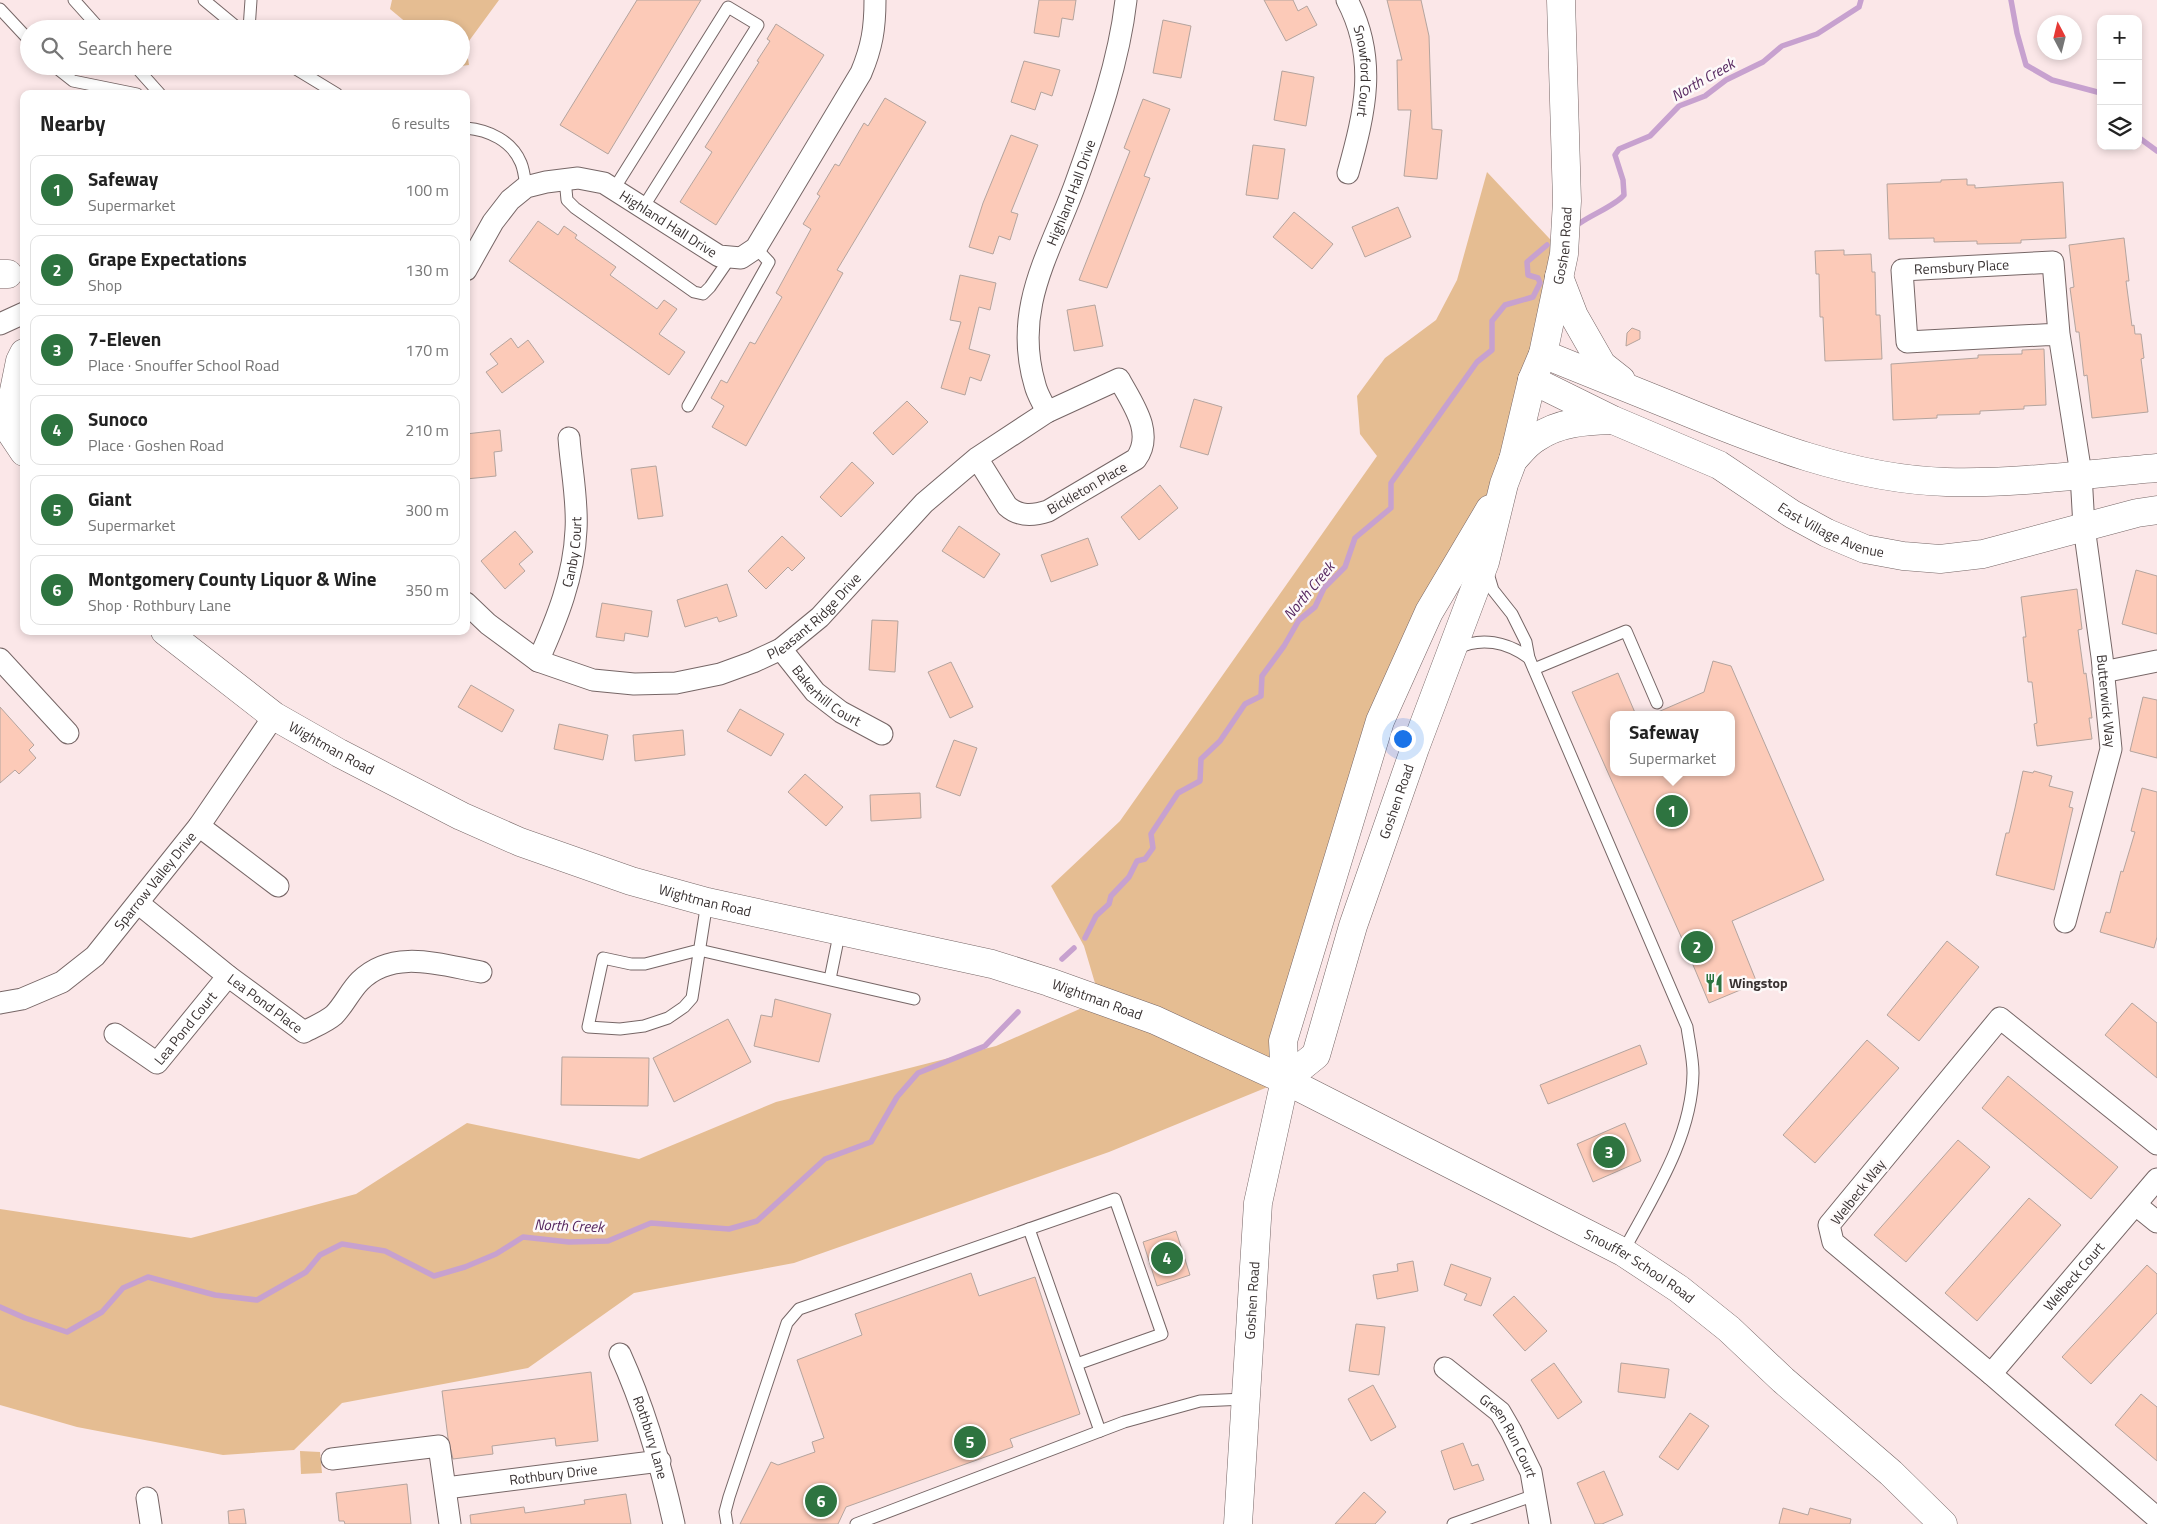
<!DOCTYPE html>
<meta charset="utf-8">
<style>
body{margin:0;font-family:"Titillium Web",sans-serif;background:#f6f6f6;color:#222}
.controls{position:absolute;right:15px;top:15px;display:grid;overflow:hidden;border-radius:10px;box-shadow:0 2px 8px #0003}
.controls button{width:45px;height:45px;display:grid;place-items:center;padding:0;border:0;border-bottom:1px solid #e0e0e0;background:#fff;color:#222;font:25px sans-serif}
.compass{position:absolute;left:2037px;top:15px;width:45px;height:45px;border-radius:50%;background:#fff;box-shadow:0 2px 8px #0003;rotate:353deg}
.you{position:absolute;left:1402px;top:738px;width:18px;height:18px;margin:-12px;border:4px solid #fff;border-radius:50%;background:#1a73e8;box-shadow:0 0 0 8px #1a73e833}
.badge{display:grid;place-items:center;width:32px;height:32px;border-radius:50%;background:#2e7440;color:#fff;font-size:16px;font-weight:700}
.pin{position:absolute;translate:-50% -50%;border:2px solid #fff;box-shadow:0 1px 5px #0006}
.popup{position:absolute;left:1610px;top:711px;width:125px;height:65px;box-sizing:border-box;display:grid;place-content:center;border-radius:10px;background:#fff;filter:drop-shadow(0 1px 4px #0005);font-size:16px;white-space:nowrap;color:#767676}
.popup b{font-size:19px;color:#222}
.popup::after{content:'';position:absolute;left:50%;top:100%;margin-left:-10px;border:10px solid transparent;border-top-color:#fff}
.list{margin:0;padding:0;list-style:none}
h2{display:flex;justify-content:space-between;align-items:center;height:65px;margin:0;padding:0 20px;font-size:21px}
h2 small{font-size:16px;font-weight:400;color:#767676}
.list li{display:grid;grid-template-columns:32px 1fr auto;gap:15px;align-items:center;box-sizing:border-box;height:70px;margin:0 10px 10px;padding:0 10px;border:1px solid #e0e0e0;border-radius:10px}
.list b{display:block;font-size:19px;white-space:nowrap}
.list p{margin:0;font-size:16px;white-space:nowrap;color:#767676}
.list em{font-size:16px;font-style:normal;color:#767676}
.icon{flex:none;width:28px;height:28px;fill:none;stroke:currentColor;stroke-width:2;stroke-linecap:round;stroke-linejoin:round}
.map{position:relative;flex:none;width:2157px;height:1524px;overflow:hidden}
.search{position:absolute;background:#fff;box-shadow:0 2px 8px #0003;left:20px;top:20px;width:450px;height:55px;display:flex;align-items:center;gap:12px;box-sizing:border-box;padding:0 18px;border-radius:28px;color:#767676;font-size:19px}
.panel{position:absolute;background:#fff;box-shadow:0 2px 8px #0003;left:20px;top:90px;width:450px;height:545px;border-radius:10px}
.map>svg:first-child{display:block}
.green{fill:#e5bd92}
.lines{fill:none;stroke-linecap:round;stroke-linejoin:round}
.stream{stroke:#c7a1cf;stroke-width:5.5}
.building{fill:#fccab8;stroke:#b4a49e}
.service-casing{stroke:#766666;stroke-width:13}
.minor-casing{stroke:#766666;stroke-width:23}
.tertiary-casing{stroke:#766666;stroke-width:29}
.secondary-casing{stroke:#766666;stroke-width:29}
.service{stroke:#fff;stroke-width:11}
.minor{stroke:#fff;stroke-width:21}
.tertiary{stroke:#fff;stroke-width:28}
.secondary{stroke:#fff;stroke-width:28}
.labels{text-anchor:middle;stroke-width:5;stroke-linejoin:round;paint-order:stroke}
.street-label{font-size:14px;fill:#393232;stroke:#fdf9f9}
.poi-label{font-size:14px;font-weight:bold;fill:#393232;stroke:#fdf9f9;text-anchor:start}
.water-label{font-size:15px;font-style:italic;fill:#572860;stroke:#fdf9f9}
</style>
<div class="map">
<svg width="2157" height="1524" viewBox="0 0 2157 1524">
<rect width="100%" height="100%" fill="#fbe7e8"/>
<g class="green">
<path d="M392,0h107l-33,45 3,20 -8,1v-37h-47l-24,-20z"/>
<path d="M1487,172l77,82 -51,206 -133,261 -95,359 -176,72 -315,111 -160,30 -106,75 -186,35 -48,47 -71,5 -146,-28 -77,-22v-196l191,29 165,-44 111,-71 172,36 137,-57 220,-56 104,-46 -16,-54 -33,-60 69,-65 257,-365 -17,-22 -3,-38 28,-38 51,-38 21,-40z"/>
<path d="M300,1451l20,1 2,21 -21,1z"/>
</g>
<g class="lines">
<g class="stream">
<path d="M2011,0l6,33 9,32 26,15 49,13"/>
<path d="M2138,137l19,14"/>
<path d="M1580,223c13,-9 36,-18 44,-28l-1,-15 -8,-25 4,-6 31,-13 29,-30 26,-10 21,-16 37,-18 19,-16 35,-12 42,-27 2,-7"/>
<path d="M1085,938l11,-22 13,-12 2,-8 18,-19 8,-16 8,-2 8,-11 -2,-14 27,-41 22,-12 1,-22 19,-18 25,-37 16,-8 1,-20 22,-30 15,-26 16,-13 9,-19 21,-21 10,-29 36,-30v-25l86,-121 15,-12v-29l13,-16 28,-8 7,-14 -2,-5 -10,-3 -1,-13 20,-17"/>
<path d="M1062,959l12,-11"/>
<path d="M0,1307l25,11 42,14 35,-20 21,-24 25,-11 67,18 42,5 49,-28 14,-17 22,-11 43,7 49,25 31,-9 31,-13 27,-17 46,5 39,-1 43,-18 78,6 28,-8 68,-62 46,-17 26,-45 21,-24 67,-27 33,-34"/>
</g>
</g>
<g class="building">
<path d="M637,0h64l-93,154 -48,-29z"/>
<path d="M1039,0h37l-3,20 -11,-2 -3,19 -25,-4z"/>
<path d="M1264,0h29l5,11 9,-5 10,19 -31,16z"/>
<path d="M1387,0h34l8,36 3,93 10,1 -5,49 -33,-3 7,-66h-13l-1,-50h5z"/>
<path d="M1163,20l28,6 -10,52 -28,-5z"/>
<path d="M776,24l48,31 -108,170 -36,-23 32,-50 -7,-5 54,-85 -2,-1 13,-20 -3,-2z"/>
<path d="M1024,61l36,9 -8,26 -11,-4 -6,18 -24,-8z"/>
<path d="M1282,71l32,6 -8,49 -32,-6z"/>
<path d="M885,98l41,24 -89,148 6,3 -97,173 -34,-19 12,-21 -13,-8 10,-18 6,3 23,-41 5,2 27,-47 -6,-4 35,-64 -8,-5 17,-28 -3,-2 18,-30 4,2 25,-43 4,3z"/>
<path d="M1143,99l27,10 -26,67 6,2 -43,110 -28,-8 51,-129 -6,-3z"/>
<path d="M1011,135l27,10 -27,67 7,2 -8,26 -11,-4 -6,18 -24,-7 14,-44z"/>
<path d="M1253,145l32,4 -7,50 -32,-4z"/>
<path d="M1967,179v6h8v3l88,-6 3,56 -45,2v3l-44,1v-3l-43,1v-4l-45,1 -2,-55 54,-2v-2z"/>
<path d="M1398,207l13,30 -46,20 -13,-30z"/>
<path d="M1294,212l39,32 -21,25 -39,-32z"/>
<path d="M538,221l20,14 6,-9 13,9 -2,3 41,29 -6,8 47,34 7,-9 13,9 -18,25 26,18 -16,23 -160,-114z"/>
<path d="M2124,238l5,43h-3l6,45 2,-1 1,9h6l3,24 -3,1 7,53 -56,6 -5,-43 -3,1 -5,-44h-3l-6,-44 4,-1 -5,-42z"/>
<path d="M1844,250v5l27,-1 1,18h3l1,43h4l2,44 -57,2 -2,-44h-3l-1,-43h-3l-1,-23z"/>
<path d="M960,275l36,8 -6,27 -11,-3 -10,42 21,6 -9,26 -11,-4 -5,18 -24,-7 20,-66 -11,-2z"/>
<path d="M1095,305l8,41 -29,5 -7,-41z"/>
<path d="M1632,328l8,3v8l-14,7 1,-13z"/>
<path d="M511,338l7,10 10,-8 16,22 -42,31 -16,-21 12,-8 -8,-10z"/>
<path d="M2044,349l2,56 -22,1v3l-44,2v3l-43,1v3l-44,2 -2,-56 87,-6v-3l44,-1v-4z"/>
<path d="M1194,399l28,8 -14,48 -28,-8z"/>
<path d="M907,401l21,21 -35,33 -20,-22z"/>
<path d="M500,430l2,21 -8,1 2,24 -30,3v-45z"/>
<path d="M852,462l22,21 -33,34 -21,-20z"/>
<path d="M656,466l7,50 -25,3 -7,-50z"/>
<path d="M1160,485l18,23 -39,32 -18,-23z"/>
<path d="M959,526l41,28 -16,24 -42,-27z"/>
<path d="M515,531l18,21 -14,12 6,7 -20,18 -24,-28z"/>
<path d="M782,536l23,22 -13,13 -4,-4 -22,22 -18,-18z"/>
<path d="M1088,538l10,27 -47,17 -10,-27z"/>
<path d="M2136,570l21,6v58l-35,-10z"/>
<path d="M727,584l10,32 -18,6 -2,-5 -32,10 -8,-27z"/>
<path d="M2077,589l5,40 -4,1 6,44 2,-1 6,45h-3l3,21 -55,7 -3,-22 3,-1 -5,-41h-4l-5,-45h3l-5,-40z"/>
<path d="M602,603l50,8 -4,26 -23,-4 -1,8 -28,-4z"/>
<path d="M872,620l26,1 -3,51 -26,-2z"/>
<path d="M1713,661l18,5 93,214 -92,41 25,62 -48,20 -26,-62 -111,-249 46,-19 18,42h-23v57h118v-57h-80l53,-23z"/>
<path d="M951,662l22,45 -23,11 -22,-46z"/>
<path d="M471,685l43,25 -12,22 -44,-25z"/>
<path d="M2143,697l14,3v58l-27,-7z"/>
<path d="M0,707l34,38 -5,5 7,8 -17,16 -4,-4 -15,13z"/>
<path d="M740,709l44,25 -13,22 -44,-25z"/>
<path d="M559,724l49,11 -5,25 -49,-11z"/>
<path d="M683,730l2,25 -50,6 -2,-26z"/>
<path d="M954,740l23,8 -17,48 -24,-9z"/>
<path d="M2023,771l10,2 1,-2 18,5 -3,10 24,6 -4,15 4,1 -19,82 -58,-15 10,-42h3l6,-25z"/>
<path d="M805,774l38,33 -17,19 -38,-34z"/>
<path d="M2142,788l15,4v145l-3,11 -54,-16 6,-20 4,1 11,-42 2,1 12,-40 -4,-1z"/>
<path d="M920,793l1,25 -50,3 -1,-26z"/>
<path d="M1947,941l32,26 -60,74 -32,-26z"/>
<path d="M775,999l56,15 -12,48 -65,-16 7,-31 11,2z"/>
<path d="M2132,1003l25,20v55l-52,-43z"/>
<path d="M728,1019l23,43 -77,40 -21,-44z"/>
<path d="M1867,1040l32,28 -84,95 -32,-28z"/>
<path d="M1640,1045l7,19 -99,40 -8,-19z"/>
<path d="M562,1057l87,1 -1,48 -87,-1z"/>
<path d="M2008,1076l110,91 -27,32 -109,-91z"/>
<path d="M1625,1123l16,38 -48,21 -16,-38z"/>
<path d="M1958,1140l32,27 -84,95 -32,-27z"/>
<path d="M2029,1198l32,27 -84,96 -32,-28z"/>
<path d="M1176,1231l14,44 -33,11 -14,-44z"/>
<path d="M1413,1261l5,30 -41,8 -4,-24 25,-4 -1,-7z"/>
<path d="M1451,1264l40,14 -10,28 -17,-6 3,-6 -23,-9z"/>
<path d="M2147,1265l10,9v39l-66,71 -29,-27z"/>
<path d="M971,1273l8,23 56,-19 45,137 -70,25 3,8 -167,60 -8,17h-98l31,-62 7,3 37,-13 -3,-10 12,-4 -27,-78 65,-25 -7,-21z"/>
<path d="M1514,1296l33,35 -22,20 -32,-36z"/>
<path d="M1356,1324l29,3 -6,48 -30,-4z"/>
<path d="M1554,1363l28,39 -24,17 -27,-39z"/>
<path d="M1621,1363l48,6 -4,29 -47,-6z"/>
<path d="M591,1372l7,69 -42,5 -1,-8 -63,8 1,8 -40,5 -5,-21 -6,-47z"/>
<path d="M1373,1385l23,42 -25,14 -23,-42z"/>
<path d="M2141,1394l16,13v54l-42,-36z"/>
<path d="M1690,1413l19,13 -31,44 -19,-13z"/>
<path d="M1463,1443l9,23 6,-2 6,16 -30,10 -13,-39z"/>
<path d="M1604,1471l19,44 -21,9h-7l-18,-41z"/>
<path d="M407,1484l4,40h-66l-1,-3h-5l-3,-28z"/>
<path d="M1364,1492l22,20 -11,12h-40z"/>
<path d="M626,1494l5,30h-160l-1,-9 54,-8 1,6 60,-9 -1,-4z"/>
<path d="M1783,1508l25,7 2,-7 41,11 -1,5h-71z"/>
<path d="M244,1509l2,15h-17l-1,-13z"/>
</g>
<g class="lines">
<g class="service-casing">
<g id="service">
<path d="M74,0l26,29"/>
<path d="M204,0l35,29"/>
<path d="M0,9l29,31"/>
<path d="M249,29l2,-29"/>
<path d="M54,66l19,15 64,13"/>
<path d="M135,66l25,28"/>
<path d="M291,66l46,28"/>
<path d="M466,128c23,2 46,13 55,35 3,7 4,17 5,24"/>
<path d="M565,179l2,21 8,8 119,84 9,2 7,-7 20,-29"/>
<path d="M614,189l114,-182 30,18 -114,181"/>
<path d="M688,406l81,-144 -13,-14"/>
<path d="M1487,570l6,20 19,24 14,28 3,16 158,369c2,15 6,31 6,46 -1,65 -40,123 -70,179"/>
<path d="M1456,649c25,-13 51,-7 73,9"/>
<path d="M1534,669l92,-38 31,72"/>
<path d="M707,902l-15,96 -8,9 -16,11 -24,8 -24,3 -32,-2 15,-69 28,6h14l54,-14 215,49"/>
<path d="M830,979l10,-49"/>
<path d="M1029,1229l71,202"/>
<path d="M727,1524l-2,-12 4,-15 58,-174 12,-14 316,-110 47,135 -85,30"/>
<path d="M856,1524l268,-102 76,-21 45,-2"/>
<path d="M1453,1524l82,-29"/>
</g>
</g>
<g class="minor-casing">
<g id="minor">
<path id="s1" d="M1347,0c31,59 18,112 1,173"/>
<path id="s2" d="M466,270l27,-48 17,-22 16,-13 20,-5 32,-4 26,5 115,73 22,2 15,-10 105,-175c11,-26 14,-45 14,-73"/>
<path d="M0,324l24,-11"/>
<path id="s3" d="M2059,334l-152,8 -5,-72 151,-8 6,72 22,140 3,53 18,130 9,92 -46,173"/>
<path id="s4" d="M1047,412c-4,-9 -10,-18 -12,-27 -23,-78 16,-133 41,-203 21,-58 43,-120 50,-182"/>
<path id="s5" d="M466,603l22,21 50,37 55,19 41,4 42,-1 44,-9 33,-12 28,-13 39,-32 104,-114 53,-45 70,-46 72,-33c13,24 36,54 17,80l-88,52c-15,5 -29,6 -41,-5l-30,-48"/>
<path id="s6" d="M781,649l34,43 26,20 41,22"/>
<path d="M0,659l68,74"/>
<path id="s7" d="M538,661c19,-42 36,-84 38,-131 2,-29 -5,-63 -7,-92"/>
<path d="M2103,672l54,-11"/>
<path d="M199,826l79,60"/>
<path id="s8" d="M138,903l90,73 76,56c9,-5 22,-10 30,-17 10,-10 16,-24 26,-34 33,-33 81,-16 121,-9"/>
<path id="s9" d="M0,1003l22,-4 40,-17 33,-26 104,-130 75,-110"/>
<path id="s10" d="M115,1034l42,29 71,-87"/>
<path d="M2157,1144l-157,-126 -171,207 4,17 158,132 166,144"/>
<path d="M2136,1205l21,17"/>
<path id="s11" d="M620,1354c25,55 41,111 54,170"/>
<path id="s12" d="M1445,1368l55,44 11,19 20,41 9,52"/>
<path id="s13" d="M1991,1374l166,-195"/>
<path d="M332,1459l107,-13 11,78"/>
<path id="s14" d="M446,1488l214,-27"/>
<path d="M147,1498l4,26"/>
</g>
</g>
<g class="tertiary-casing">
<g id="tertiary">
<path d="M1559,277l15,39 28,49 19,15"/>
<path d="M1543,354c45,18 89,36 134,54 85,35 175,71 269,74 70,2 141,-8 211,-14"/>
<path id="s15" d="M1532,380l81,40 106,45 73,49 35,19 38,16 38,7 37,3 43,-5 154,-41 20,-3"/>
<path d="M1513,460c7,-7 14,-17 23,-22 23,-16 49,-17 76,-18"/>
<path id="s16" d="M1285,1080l31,-25 37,-129 62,-178 70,-186 19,-78 9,-24 19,-80 11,-26 21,-100 3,-53 -6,-201"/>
<path id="s17" d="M1238,1524l20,-321 27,-123 -2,-39 97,-320 49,-109 61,-103"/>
</g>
</g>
<g class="secondary-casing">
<g id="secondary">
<path d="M0,274h8"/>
<path d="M0,416l24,36"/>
<path d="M7,425l13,-64 4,-8"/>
<path id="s18" d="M165,631l109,85 65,37 122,63 59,26 111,39 76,21 285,62 57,18 106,38 130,60 338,172 56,37 50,40 54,51 108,93 52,51"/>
</g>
</g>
<use href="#service" class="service"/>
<use href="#minor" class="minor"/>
<use href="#tertiary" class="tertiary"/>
<use href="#secondary" class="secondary"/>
</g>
<defs>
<g id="restaurant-bare" transform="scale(1.5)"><path d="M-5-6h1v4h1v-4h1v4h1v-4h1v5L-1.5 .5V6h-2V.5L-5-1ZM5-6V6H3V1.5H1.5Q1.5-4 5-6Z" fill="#2e7440" stroke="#fdf9f9" stroke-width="2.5" paint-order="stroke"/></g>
</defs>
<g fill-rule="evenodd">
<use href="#restaurant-bare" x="1714" y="983"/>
</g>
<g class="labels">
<g class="street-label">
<text dy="5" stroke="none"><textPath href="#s1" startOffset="74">Snowford Court</textPath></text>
<text dy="5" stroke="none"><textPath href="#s4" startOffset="230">Highland Hall Drive</textPath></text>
<text dy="5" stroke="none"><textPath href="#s2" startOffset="259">Highland Hall Drive</textPath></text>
<text dy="5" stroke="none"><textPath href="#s16" startOffset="888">Goshen Road</textPath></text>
<text dy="5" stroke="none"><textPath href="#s3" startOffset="284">Remsbury Place</textPath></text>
<text transform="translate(1087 488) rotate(-30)" y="5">Bickleton Place</text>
<text dy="5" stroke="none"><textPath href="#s15" startOffset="336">East Village Avenue</textPath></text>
<text dy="5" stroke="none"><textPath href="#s7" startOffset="115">Canby Court</textPath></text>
<text dy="5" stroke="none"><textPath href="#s5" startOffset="391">Pleasant Ridge Drive</textPath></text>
<text dy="5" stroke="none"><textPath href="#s6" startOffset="66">Bakerhill Court</textPath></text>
<text dy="5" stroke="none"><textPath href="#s3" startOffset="818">Butterwick Way</textPath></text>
<text dy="5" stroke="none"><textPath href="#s18" startOffset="204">Wightman Road</textPath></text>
<text dy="5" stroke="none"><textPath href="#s16" startOffset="306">Goshen Road</textPath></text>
<text dy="5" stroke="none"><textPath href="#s9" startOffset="204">Sparrow Valley Drive</textPath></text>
<text dy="5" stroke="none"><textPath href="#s18" startOffset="609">Wightman Road</textPath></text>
<text dy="5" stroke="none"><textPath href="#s18" startOffset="1014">Wightman Road</textPath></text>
<text dy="5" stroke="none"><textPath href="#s8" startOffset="162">Lea Pond Place</textPath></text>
<text dy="5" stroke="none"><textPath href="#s10" startOffset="96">Lea Pond Court</textPath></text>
<text transform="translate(1858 1192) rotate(-52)" y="5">Welbeck Way</text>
<text dy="5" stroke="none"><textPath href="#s18" startOffset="1619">Snouffer School Road</textPath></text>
<text dy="5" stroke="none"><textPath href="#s13" startOffset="128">Welbeck Court</textPath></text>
<text dy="5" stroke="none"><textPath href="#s17" startOffset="224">Goshen Road</textPath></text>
<text dy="5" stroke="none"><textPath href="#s11" startOffset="89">Rothbury Lane</textPath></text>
<text dy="5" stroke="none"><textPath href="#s12" startOffset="95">Green Run Court</textPath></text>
<text dy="5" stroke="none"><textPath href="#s14" startOffset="108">Rothbury Drive</textPath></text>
</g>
<g class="poi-label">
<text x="1729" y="988">Wingstop</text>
</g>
<g class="water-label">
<text transform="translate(1703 80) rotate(-30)" y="5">North Creek</text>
<text transform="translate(1309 591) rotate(-50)" y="5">North Creek</text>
<text transform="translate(569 1226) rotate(2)" y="5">North Creek</text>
</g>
</g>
</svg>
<div class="controls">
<button>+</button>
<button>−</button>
<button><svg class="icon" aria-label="layers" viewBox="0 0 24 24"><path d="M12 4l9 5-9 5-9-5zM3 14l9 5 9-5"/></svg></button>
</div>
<svg class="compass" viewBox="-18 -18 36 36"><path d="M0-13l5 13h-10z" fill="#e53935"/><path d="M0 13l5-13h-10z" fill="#767676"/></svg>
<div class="you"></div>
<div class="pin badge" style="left:1672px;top:811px">1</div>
<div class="popup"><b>Safeway</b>Supermarket</div>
<div class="pin badge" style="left:1697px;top:947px">2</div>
<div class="pin badge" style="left:1609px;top:1152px">3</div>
<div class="pin badge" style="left:1167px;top:1258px">4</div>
<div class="pin badge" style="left:970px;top:1442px">5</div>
<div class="pin badge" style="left:821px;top:1501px">6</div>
<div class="search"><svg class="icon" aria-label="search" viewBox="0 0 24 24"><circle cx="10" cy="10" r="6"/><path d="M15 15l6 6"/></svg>Search here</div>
<section class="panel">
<h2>Nearby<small>6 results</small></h2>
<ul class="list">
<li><span class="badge">1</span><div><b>Safeway</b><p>Supermarket</p></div><em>100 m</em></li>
<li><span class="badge">2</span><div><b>Grape Expectations</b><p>Shop</p></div><em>130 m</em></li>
<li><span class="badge">3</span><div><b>7-Eleven</b><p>Place · Snouffer School Road</p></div><em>170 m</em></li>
<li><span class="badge">4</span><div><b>Sunoco</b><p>Place · Goshen Road</p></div><em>210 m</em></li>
<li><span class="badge">5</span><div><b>Giant</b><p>Supermarket</p></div><em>300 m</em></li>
<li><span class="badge">6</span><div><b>Montgomery County Liquor &amp; Wine</b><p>Shop · Rothbury Lane</p></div><em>350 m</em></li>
</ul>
</section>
</div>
